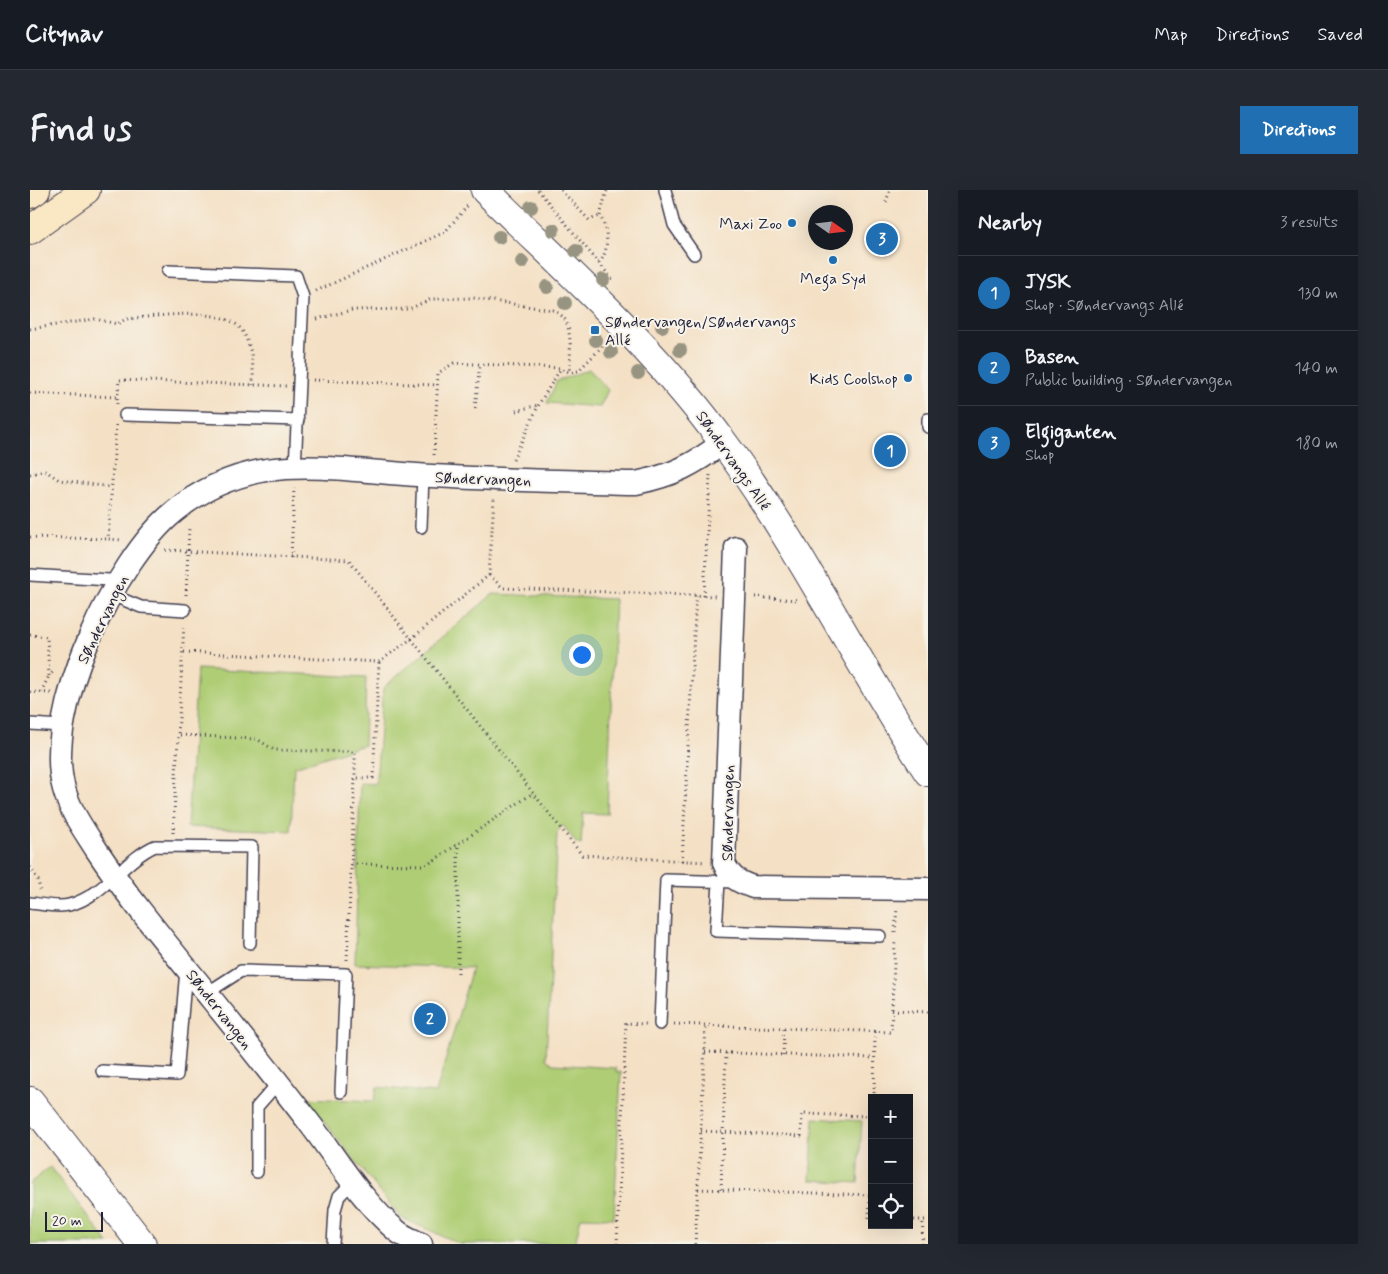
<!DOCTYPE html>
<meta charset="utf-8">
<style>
body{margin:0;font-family:Mynerve,sans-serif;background:#242831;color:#f1f3f6}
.controls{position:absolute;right:15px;bottom:15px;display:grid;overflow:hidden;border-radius:0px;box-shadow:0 5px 20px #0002}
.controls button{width:45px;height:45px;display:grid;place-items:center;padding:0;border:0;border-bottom:1px solid #363941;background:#171b24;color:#f1f3f6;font:25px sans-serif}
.compass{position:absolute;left:778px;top:15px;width:45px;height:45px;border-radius:50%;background:#171b24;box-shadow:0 5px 20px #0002;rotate:104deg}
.scale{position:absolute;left:15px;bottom:12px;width:58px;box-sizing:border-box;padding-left:5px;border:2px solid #22223b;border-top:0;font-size:14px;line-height:18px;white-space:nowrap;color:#22223b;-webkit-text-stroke:4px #f7f3e8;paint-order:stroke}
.you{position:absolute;left:551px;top:464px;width:18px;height:18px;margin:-12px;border:4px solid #fff;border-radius:50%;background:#1a73e8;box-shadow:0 0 0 8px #1a73e833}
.badge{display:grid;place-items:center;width:32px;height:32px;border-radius:50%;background:#1f6fb2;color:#fff;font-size:16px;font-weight:700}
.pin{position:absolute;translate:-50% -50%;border:2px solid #fff;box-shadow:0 1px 5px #0006}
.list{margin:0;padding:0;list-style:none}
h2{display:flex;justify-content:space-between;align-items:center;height:65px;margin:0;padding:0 20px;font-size:21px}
h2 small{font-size:16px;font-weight:400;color:#9ea1a6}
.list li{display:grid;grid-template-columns:32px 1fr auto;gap:15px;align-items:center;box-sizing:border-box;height:75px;padding:0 20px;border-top:1px solid #363941}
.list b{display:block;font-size:19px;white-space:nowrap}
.list p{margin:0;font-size:16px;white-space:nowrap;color:#9ea1a6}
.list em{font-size:16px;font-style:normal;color:#9ea1a6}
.icon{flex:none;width:28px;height:28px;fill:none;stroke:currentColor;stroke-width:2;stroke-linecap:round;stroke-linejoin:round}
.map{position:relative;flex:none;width:898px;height:1054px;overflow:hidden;border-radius:0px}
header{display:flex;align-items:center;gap:30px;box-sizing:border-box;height:70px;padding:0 25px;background:#171b24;border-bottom:1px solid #363941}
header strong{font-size:24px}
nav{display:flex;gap:28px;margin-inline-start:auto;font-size:18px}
.intro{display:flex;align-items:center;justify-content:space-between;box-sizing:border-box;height:120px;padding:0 30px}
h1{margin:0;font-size:35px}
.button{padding:12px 22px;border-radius:0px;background:#1f6fb2;color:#fff;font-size:18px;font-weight:700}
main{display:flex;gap:30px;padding:0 30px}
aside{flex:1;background:#171b24;border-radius:0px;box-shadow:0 5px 20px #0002}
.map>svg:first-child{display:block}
.green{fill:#afcd74;stroke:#687858}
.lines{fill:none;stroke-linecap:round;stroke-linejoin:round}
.service-casing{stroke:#423e50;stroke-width:14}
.minor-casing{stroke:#423e50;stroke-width:25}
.tertiary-casing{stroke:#423e50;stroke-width:30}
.secondary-casing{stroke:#423e50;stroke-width:30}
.path{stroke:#423e50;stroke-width:3;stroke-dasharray:1 4;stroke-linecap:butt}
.service{stroke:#fff;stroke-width:11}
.minor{stroke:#fff;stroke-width:22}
.tertiary{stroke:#fff;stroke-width:28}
.secondary{stroke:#fae7c3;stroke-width:28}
.tree{fill:#989482}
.poi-dot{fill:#1f6fb2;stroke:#f7f3e8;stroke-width:2}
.labels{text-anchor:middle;stroke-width:4;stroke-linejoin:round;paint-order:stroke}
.poi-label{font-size:16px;fill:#22223b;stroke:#f7f3e8;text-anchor:end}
.street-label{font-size:16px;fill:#22223b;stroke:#f7f3e8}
</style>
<header>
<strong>Citynav</strong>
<nav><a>Map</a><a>Directions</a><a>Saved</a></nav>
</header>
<div class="intro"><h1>Find us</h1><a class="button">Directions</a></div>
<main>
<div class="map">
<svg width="898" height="1054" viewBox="0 0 898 1054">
<rect width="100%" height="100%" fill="#f7f3e8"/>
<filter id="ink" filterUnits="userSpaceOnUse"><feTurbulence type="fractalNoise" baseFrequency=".02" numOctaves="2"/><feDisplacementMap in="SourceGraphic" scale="10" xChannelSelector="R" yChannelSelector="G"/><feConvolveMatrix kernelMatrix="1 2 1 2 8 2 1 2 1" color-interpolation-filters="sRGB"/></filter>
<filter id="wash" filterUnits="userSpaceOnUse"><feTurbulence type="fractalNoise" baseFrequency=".0096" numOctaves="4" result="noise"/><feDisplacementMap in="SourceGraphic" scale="20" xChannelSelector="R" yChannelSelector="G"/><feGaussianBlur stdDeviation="1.12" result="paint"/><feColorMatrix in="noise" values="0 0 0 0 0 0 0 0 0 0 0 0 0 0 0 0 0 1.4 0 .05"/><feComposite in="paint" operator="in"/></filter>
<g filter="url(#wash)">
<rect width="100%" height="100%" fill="#f4e0c4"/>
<g class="green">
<path d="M559,179l19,21 -8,17 -53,-4 10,-22z"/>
<path d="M463,404l122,5 -8,215 -24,-1 -2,32 -5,-2 -13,-18 -6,8 -11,226 7,5 63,4v4h5l-7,146 -33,-1 -6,27h-115l-60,-27 -95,-119 69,3 3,-14 59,6 36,-125 -117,-4 5,-181 16,1 7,-96z"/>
<path d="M167,479l169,8 -2,68 -70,22 -3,64 -104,-4z"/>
<path d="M784,928l48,3 -4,62 -48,-3z"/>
<path d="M20,977l59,77h-79v-61z"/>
</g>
</g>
<g filter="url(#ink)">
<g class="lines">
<g class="service-casing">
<g id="service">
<path d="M635,0l9,35 20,29"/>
<path d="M138,81l128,5 7,21 -8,171"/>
<path d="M95,225l173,5"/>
<path d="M898,229v8"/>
<path d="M391,337l2,-51"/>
<path d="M0,385l79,5 8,4"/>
<path d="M82,405l29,12 44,3"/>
<path d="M0,534l31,2"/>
<path d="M689,692l-3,49 164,5"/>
<path d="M0,713c12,1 28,5 39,2 35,-9 55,-45 86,-59l97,1 -2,96"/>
<path d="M177,803l34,-22 105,3 -5,118"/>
<path d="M630,834l6,-144 71,2"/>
<path d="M72,881l75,4 9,-105"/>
<path d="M227,982v-65l21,-24"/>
<path d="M303,1054l2,-34 4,-14 15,-15"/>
</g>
</g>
<g class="minor-casing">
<g id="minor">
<path d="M706,358l-12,315c6,15 15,19 29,24l175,2"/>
<path d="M391,1054c-8,-4 -17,-7 -24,-13 -32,-26 -61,-73 -86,-106 -32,-42 -65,-83 -98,-124 -40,-50 -82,-99 -117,-152 -12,-19 -26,-38 -32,-60 -22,-76 51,-229 110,-277 26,-22 58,-36 92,-42 49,-7 102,2 151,5 73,5 146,6 219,8 38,-8 57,-18 88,-41"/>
</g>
</g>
<g class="tertiary-casing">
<g id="tertiary">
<path d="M455,0c82,81 170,158 238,252 77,104 134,222 205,330"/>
<path d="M0,911l112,143"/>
</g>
</g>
<g class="secondary-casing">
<g id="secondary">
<path d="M0,4l6,-4"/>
<path d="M0,40l56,-40"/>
</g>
</g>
<g class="path">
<path d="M508,0l75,90"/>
<path d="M531,0l28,30 11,-4"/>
<path d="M856,12l4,-12"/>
<path d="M569,73c11,-12 9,-34 1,-47l7,-26"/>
<path d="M286,101l129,-59 24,-28"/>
<path d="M287,129l35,-9 57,-1 22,-10 42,-1 80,12c3,2 7,4 10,7 9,9 8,43 6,55"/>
<path d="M0,139l65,-10 22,5 9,-5c28,-2 101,-15 117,13 9,15 11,36 10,53"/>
<path d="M283,190l124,5"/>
<path d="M0,203l87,4"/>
<path d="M87,214l2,-24 167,6"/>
<path d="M445,218l5,-44"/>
<path d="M486,221l22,-6"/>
<path d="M86,235l-8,114 15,1"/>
<path d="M404,265l4,-82 16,-10 107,5 8,4 9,-1 30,-30"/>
<path d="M483,270l26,-56 22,-36"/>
<path d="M0,284l16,-3 13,9 52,7"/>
<path d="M0,347l78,2"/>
<path d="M135,360l184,10 233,295 123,7"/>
<path d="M261,368l3,-70"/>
<path d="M459,385l14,13 213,8"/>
<path d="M156,405l3,-68"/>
<path d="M674,406l6,-121"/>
<path d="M725,407l43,3"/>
<path d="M0,445l17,2 2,39 6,-6"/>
<path d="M154,462l195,10 32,-23 78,-64 5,-76"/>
<path d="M0,502l21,1"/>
<path d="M11,502l8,-16"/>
<path d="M150,545l77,4 17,11 81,2v26"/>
<path d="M143,643l11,-209"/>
<path d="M652,671l14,-266"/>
<path d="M321,674l76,1 106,-72"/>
<path d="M0,677l8,13 2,10"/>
<path d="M865,742l2,-24"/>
<path d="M317,770l8,-182h18l6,-116"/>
<path d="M428,783v-130"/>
<path d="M862,820l36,2"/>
<path d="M644,834l217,8 4,-91"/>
<path d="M675,862l169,6"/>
<path d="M753,865l1,-27"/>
<path d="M844,908l1,-66"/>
<path d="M671,941l100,5 1,-22 70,2"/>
<path d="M842,962l-3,67h3"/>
<path d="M668,999l172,6"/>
<path d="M691,999l5,-136"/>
<path d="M879,1030h14"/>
<path d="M587,1054l9,-221 21,1"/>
<path d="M665,1054l11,-218"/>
<path d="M892,1054l1,-24h5"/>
</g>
<use href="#service" class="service"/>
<use href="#minor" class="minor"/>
<use href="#tertiary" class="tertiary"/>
<use href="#secondary" class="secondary"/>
</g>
<g class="tree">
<circle cx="501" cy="17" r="7"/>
<circle cx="523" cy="40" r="7"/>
<circle cx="469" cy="47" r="7"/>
<circle cx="546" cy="61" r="7"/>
<circle cx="492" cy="72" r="7"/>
<circle cx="573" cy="90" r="7"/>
<circle cx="517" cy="97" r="7"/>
<circle cx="535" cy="113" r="7"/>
<circle cx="632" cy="136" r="7"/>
<circle cx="566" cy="150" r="7"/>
<circle cx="650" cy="160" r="7"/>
<circle cx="581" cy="162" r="7"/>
<circle cx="608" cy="183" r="7"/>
</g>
</g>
<g class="poi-dot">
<circle cx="762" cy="33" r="5"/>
<circle cx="803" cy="70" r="5"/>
<rect x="560" y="135" width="10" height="10" rx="2.5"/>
<circle cx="878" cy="188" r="5"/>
</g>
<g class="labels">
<g class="poi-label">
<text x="752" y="39">Maxi Zoo</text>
<text x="803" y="94" text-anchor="middle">Mega Syd</text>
<text x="575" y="137" text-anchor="start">Søndervangen/Søndervangs<tspan x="575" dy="18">Allé</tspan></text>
<text x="868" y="194">Kids Coolshop</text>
</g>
<g class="street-label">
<text transform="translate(704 270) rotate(55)" y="6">Søndervangs Allé</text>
<text transform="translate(453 288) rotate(2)" y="6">Søndervangen</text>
<text transform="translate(72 429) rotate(-64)" y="6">Søndervangen</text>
<text transform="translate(697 623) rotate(-89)" y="6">Søndervangen</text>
<text transform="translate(190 819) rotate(52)" y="6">Søndervangen</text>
</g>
</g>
</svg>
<div class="controls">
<button>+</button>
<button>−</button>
<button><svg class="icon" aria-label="locate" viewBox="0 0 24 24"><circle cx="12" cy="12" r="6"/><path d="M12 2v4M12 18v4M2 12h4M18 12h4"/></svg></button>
</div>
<svg class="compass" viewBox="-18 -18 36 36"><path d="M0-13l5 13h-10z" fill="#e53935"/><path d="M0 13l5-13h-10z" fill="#9ea1a6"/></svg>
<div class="scale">20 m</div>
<div class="you"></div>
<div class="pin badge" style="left:860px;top:261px">1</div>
<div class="pin badge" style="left:400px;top:829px">2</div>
<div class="pin badge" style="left:852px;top:49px">3</div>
</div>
<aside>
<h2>Nearby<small>3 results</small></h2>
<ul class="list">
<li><span class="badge">1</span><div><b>JYSK</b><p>Shop · Søndervangs Allé</p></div><em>130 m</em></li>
<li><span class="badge">2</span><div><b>Basen</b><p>Public building · Søndervangen</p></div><em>140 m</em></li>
<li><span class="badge">3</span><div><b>Elgiganten</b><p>Shop</p></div><em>180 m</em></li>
</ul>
</aside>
</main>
